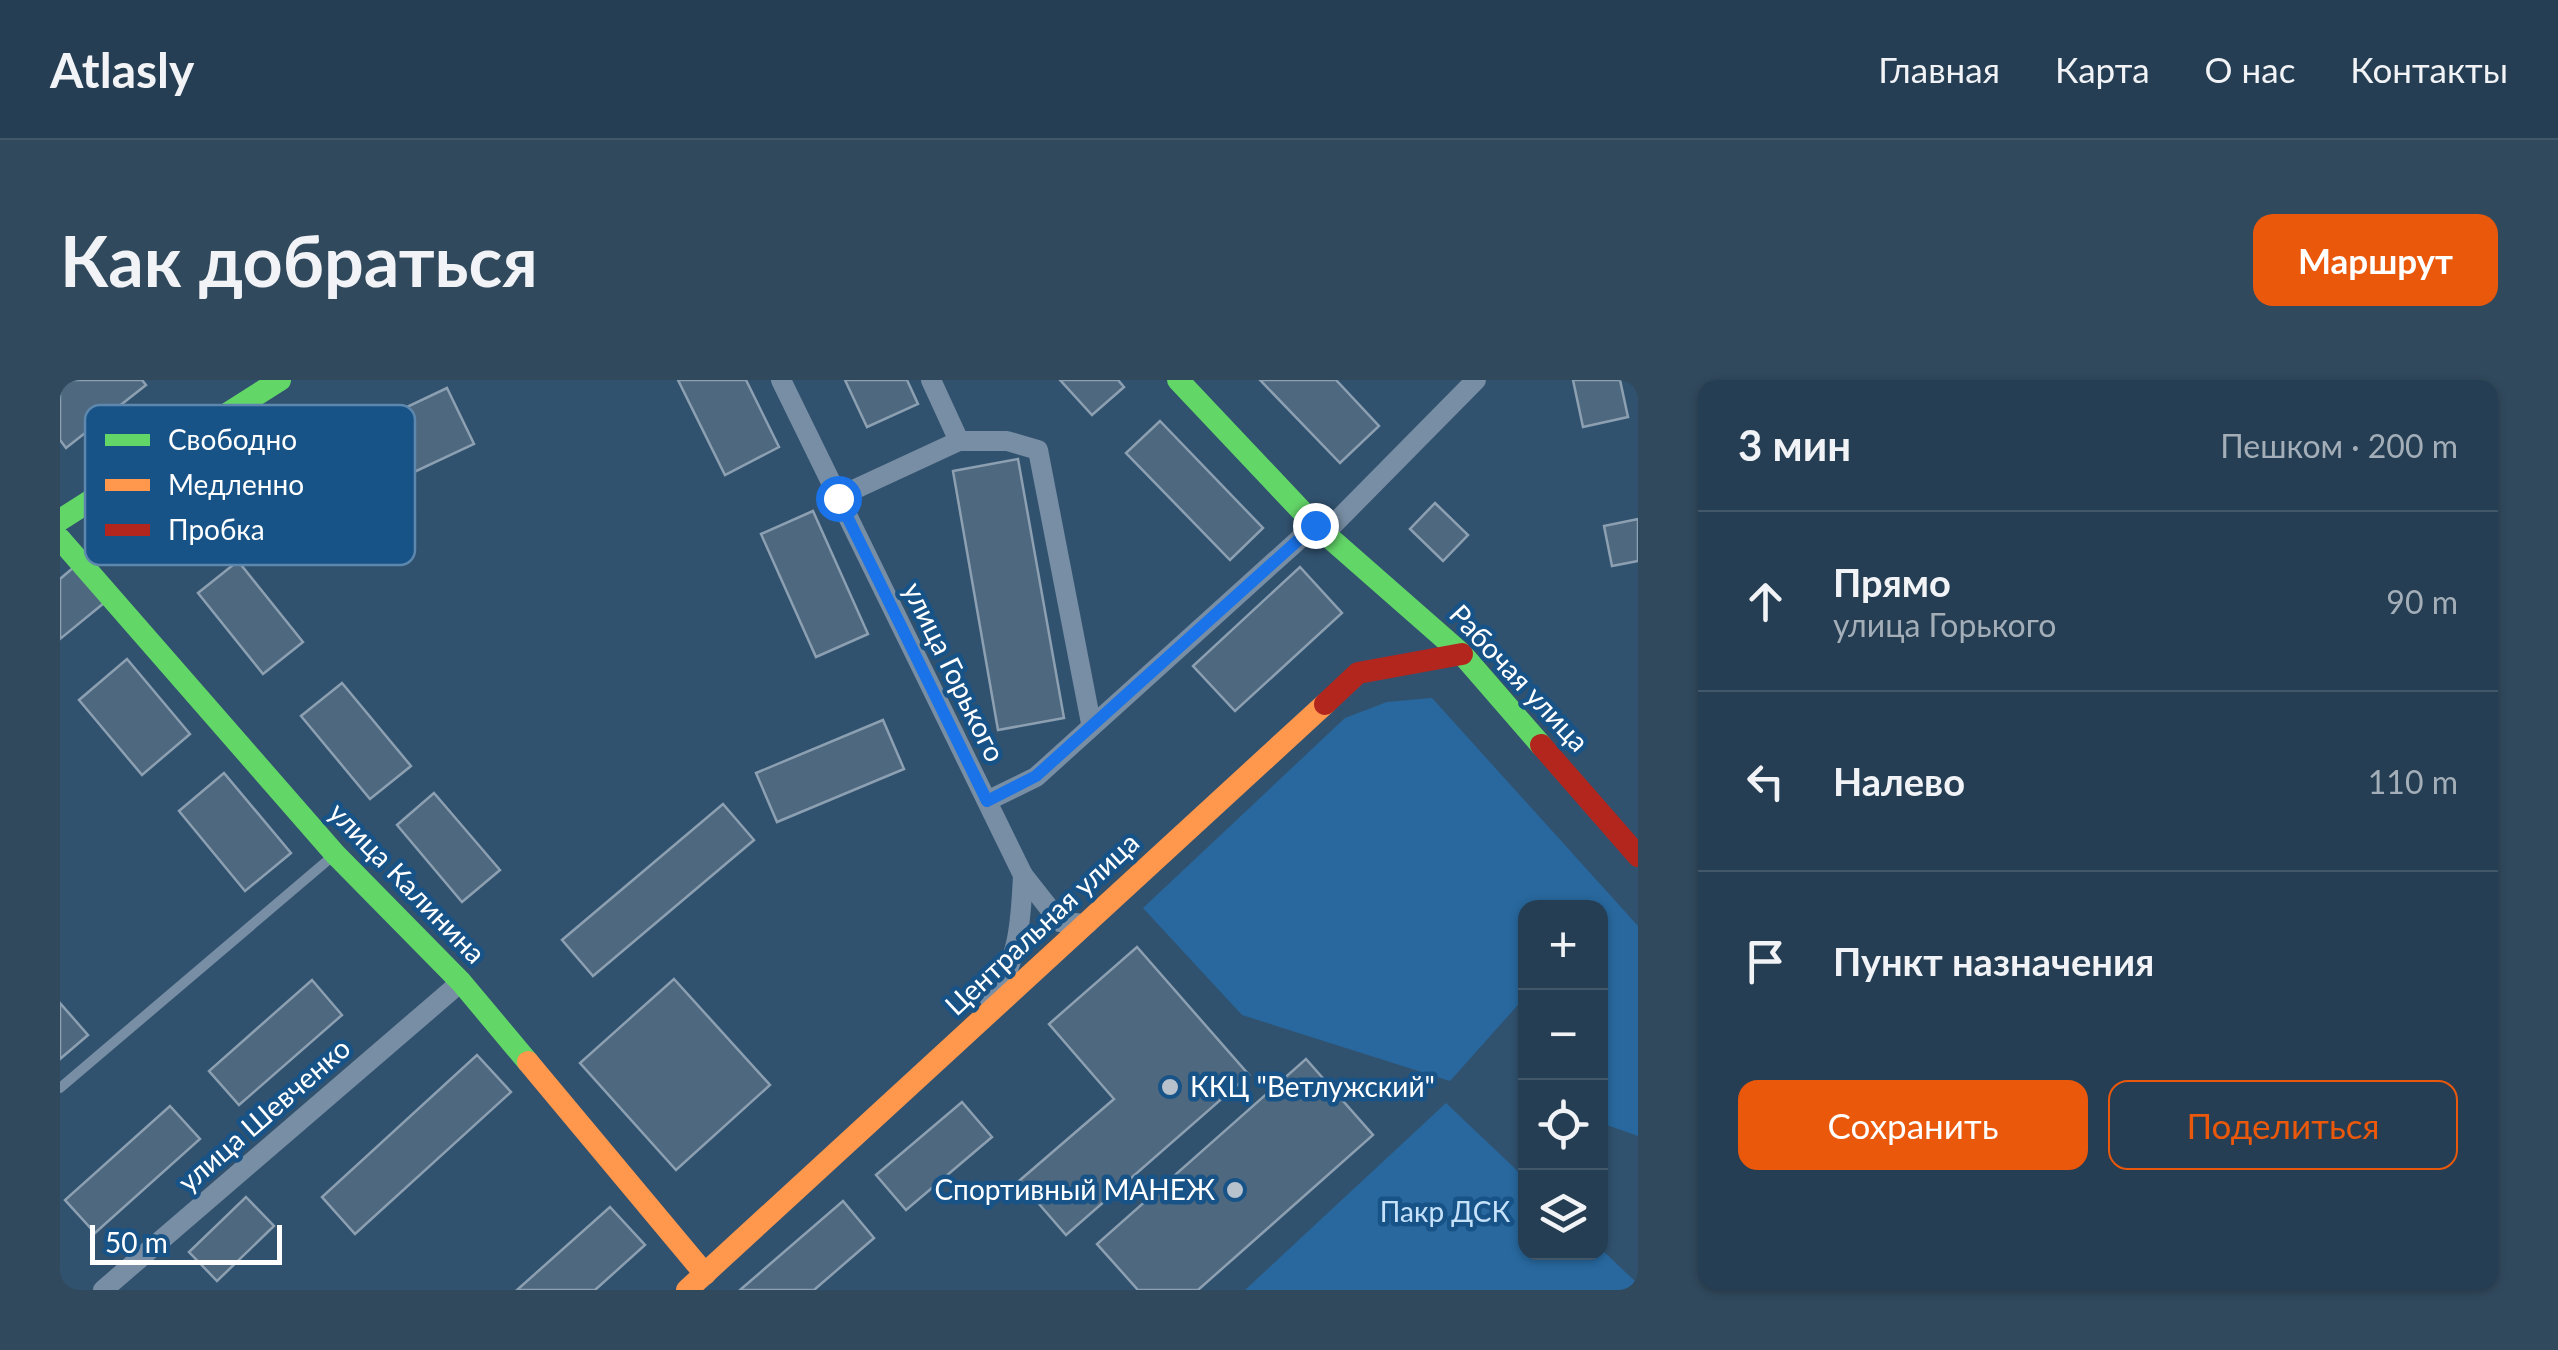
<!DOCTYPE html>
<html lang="ru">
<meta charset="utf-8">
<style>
body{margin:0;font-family:Lato,sans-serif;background:#31495d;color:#f1f3f6}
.controls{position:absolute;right:30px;bottom:30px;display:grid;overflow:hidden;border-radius:20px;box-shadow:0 2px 8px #0004}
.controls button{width:90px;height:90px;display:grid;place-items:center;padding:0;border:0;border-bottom:2px solid #42576a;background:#253e53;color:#f1f3f6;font:50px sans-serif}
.scale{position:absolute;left:30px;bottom:25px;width:192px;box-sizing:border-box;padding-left:10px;border:5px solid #fff;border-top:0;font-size:28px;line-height:35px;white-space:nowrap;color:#fff;-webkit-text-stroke:8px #185388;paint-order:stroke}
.stop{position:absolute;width:30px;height:30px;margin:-22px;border:8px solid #1a73e8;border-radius:50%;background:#fff}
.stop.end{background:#1a73e8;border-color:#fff;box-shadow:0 2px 10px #0008}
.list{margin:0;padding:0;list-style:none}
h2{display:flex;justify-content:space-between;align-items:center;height:130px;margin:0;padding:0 40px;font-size:42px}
h2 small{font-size:32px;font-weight:400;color:#a3aeb8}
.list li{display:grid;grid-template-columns:65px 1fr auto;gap:30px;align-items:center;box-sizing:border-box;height:180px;padding:0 40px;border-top:2px solid #42576a}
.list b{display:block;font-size:38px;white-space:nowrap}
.list p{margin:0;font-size:32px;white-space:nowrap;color:#a3aeb8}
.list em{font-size:32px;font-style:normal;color:#a3aeb8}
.actions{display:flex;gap:20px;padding:30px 40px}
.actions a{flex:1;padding:22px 0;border:2px solid #ea580c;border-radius:20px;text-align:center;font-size:35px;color:#ea580c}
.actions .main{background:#ea580c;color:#fff}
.icon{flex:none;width:55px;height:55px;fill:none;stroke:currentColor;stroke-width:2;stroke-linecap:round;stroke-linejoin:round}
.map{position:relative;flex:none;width:1578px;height:910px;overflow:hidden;border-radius:20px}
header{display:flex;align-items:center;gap:60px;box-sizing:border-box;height:140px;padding:0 50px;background:#253e53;border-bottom:2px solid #42576a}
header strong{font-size:48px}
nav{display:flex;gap:55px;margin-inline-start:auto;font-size:35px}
.intro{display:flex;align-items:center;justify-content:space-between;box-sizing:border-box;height:240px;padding:0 60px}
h1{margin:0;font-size:70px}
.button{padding:25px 45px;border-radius:20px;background:#ea580c;color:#fff;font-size:35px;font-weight:700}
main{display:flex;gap:60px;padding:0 60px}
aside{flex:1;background:#253e53;border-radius:20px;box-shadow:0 2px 8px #0004}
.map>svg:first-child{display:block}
.green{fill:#28689e}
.building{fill:#4e687f;stroke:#8ca0b2;stroke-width:2.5}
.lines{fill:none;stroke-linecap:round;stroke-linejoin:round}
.lane{stroke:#788ea4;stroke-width:10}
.street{stroke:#788ea4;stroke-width:20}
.fast{stroke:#63d668;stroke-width:22}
.slow{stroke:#ff974d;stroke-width:22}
.jam{stroke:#b3261e;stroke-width:22}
.route{stroke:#1a73e8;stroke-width:12}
.poi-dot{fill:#b7c2cd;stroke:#185388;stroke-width:4}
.labels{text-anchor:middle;stroke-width:9;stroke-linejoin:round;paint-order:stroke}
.street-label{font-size:28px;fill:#fff;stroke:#185388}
.poi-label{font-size:28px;fill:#fff;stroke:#185388;text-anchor:start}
.park-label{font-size:28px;fill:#c5e2fa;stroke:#185388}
.key{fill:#185388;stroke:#5d87ac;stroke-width:2.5}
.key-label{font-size:28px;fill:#fff}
</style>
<header>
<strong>Atlasly</strong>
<nav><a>Главная</a><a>Карта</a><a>О нас</a><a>Контакты</a></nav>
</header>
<div class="intro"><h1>Как добраться</h1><a class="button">Маршрут</a></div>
<main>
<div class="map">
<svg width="1578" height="910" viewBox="0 0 1578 910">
<rect width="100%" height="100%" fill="#31526f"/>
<g class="green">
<path d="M1372,318l206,228v210l-37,-13 -1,-215h-74l-1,89 -75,84 -208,-66 -99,-107 202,-190 42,-16z"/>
<path d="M1386,723l79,75 1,74h74l1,-3 37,35v6h-393z"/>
</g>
<g class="building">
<path d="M4,0h78l4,5 -80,63 -6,-8v-57z"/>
<path d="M618,0h68l33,67 -54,28z"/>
<path d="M785,0h62l11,24 -51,23z"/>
<path d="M1000,0h58l6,7 -32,28z"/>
<path d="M1200,0h76l43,46 -39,37z"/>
<path d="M1513,0h47l8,37 -45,10z"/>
<path d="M387,8l27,56 -94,44 -26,-56z"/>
<path d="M1100,41l103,107 -33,32 -104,-107z"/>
<path d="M958,79l46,259 -66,12 -45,-259z"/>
<path d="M1375,123l33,32 -25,26 -33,-32z"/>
<path d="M753,131l55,123 -52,23 -55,-123z"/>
<path d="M1578,139v42l-26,5 -8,-40z"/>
<path d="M178,181l65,81 -40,32 -65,-81z"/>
<path d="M14,187l30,36 -44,36v-60z"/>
<path d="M1240,187l42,46 -107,98 -42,-45z"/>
<path d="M67,279l63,75 -48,41 -63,-75z"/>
<path d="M282,303l69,83 -41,33 -69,-83z"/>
<path d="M823,340l21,49 -127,53 -21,-49z"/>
<path d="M164,393l67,80 -46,38 -66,-80z"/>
<path d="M374,413l66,77 -38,32 -65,-77z"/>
<path d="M663,424l31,36 -161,136 -31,-36z"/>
<path d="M1077,567l112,128 -183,160 -47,-54 95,-82 -65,-75z"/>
<path d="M614,599l96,106 -94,85 -96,-107z"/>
<path d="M252,600l30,35 -103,90 -30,-34z"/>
<path d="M0,623l28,32 -28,24z"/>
<path d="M417,675l34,37 -156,142 -33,-37z"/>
<path d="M1246,679l67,76 -175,155h-60l-41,-46z"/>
<path d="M902,722l30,35 -86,73 -30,-35z"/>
<path d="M110,726l30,33 -105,94 -30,-33z"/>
<path d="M186,817l28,29 -57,55 -28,-29z"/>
<path d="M783,821l31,37 -60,52h-74z"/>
<path d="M550,827l35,38 -50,45h-78z"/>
</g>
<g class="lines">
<path class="lane" d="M0,708l274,-233"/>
<g class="street">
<path d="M721,0l242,495c-2,45 -4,88 -33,125"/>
<path d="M871,0l28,61h48l31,9 53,273"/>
<path d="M778,117l121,-56"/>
<path d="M1265,153l151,-153"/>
<path d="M927,421l49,-24 279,-252"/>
<path d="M963,495l37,47 27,2"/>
<path d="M43,910l358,-308"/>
</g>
<g class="fast">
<path d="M1118,0l137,145 147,129 79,91"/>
<path d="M0,140l220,-140"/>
<path d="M0,159l275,315 126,128 67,80"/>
</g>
<g class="slow">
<path d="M468,682l177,212"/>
<path d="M627,910l638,-586"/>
</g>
<g class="jam">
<path d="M1265,324l33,-31 104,-19"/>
<path d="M1481,365l97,111"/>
</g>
</g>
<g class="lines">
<path class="route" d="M778,118l149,303 49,-25 279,-251"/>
</g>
<g class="poi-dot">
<circle cx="1110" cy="707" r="10"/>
<circle cx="1175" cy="810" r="10"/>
</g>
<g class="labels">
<g class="street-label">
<text transform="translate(894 292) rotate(64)" y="10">улица Горького</text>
<text transform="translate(1459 298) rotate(47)" y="10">Рабочая улица</text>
<text transform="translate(347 503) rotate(46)" y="10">улица Калинина</text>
<text transform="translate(982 544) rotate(-43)" y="10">Центральная улица</text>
<text transform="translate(204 735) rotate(-41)" y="10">улица Шевченко</text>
</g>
<g class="poi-label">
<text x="1130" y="717">ККЦ "Ветлужский"</text>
<text x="1155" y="820" text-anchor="end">Спортивный МАНЕЖ</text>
</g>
<g class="park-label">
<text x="1385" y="842">Пакр ДСК</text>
</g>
</g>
<rect x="25" y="25" width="330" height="160" rx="15" class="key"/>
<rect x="45" y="54" width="45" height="12" fill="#63d668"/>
<rect x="45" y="99" width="45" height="12" fill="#ff974d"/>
<rect x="45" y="144" width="45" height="12" fill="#b3261e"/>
<g class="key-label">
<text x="108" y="70">Свободно</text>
<text x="108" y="115">Медленно</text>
<text x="108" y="160">Пробка</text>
</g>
</svg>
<div class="controls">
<button>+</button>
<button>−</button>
<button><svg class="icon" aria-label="locate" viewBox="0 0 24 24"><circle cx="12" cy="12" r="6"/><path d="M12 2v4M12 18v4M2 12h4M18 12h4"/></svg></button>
<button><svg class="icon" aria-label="layers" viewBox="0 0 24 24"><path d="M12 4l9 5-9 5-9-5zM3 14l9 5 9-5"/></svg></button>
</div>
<div class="scale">50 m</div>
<div class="stop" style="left:778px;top:118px"></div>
<div class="stop end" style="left:1255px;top:145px"></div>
</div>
<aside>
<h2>3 мин<small>Пешком · 200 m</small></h2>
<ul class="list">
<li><svg class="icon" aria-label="ahead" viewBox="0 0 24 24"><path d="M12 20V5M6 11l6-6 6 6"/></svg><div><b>Прямо</b><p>улица Горького</p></div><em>90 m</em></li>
<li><svg class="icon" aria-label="left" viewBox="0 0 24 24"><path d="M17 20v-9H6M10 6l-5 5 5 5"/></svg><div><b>Налево</b></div><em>110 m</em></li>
<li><svg class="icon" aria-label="arrive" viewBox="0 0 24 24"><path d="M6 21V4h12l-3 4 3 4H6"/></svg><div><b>Пункт назначения</b></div></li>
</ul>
<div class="actions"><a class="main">Сохранить</a><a>Поделиться</a></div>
</aside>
</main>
